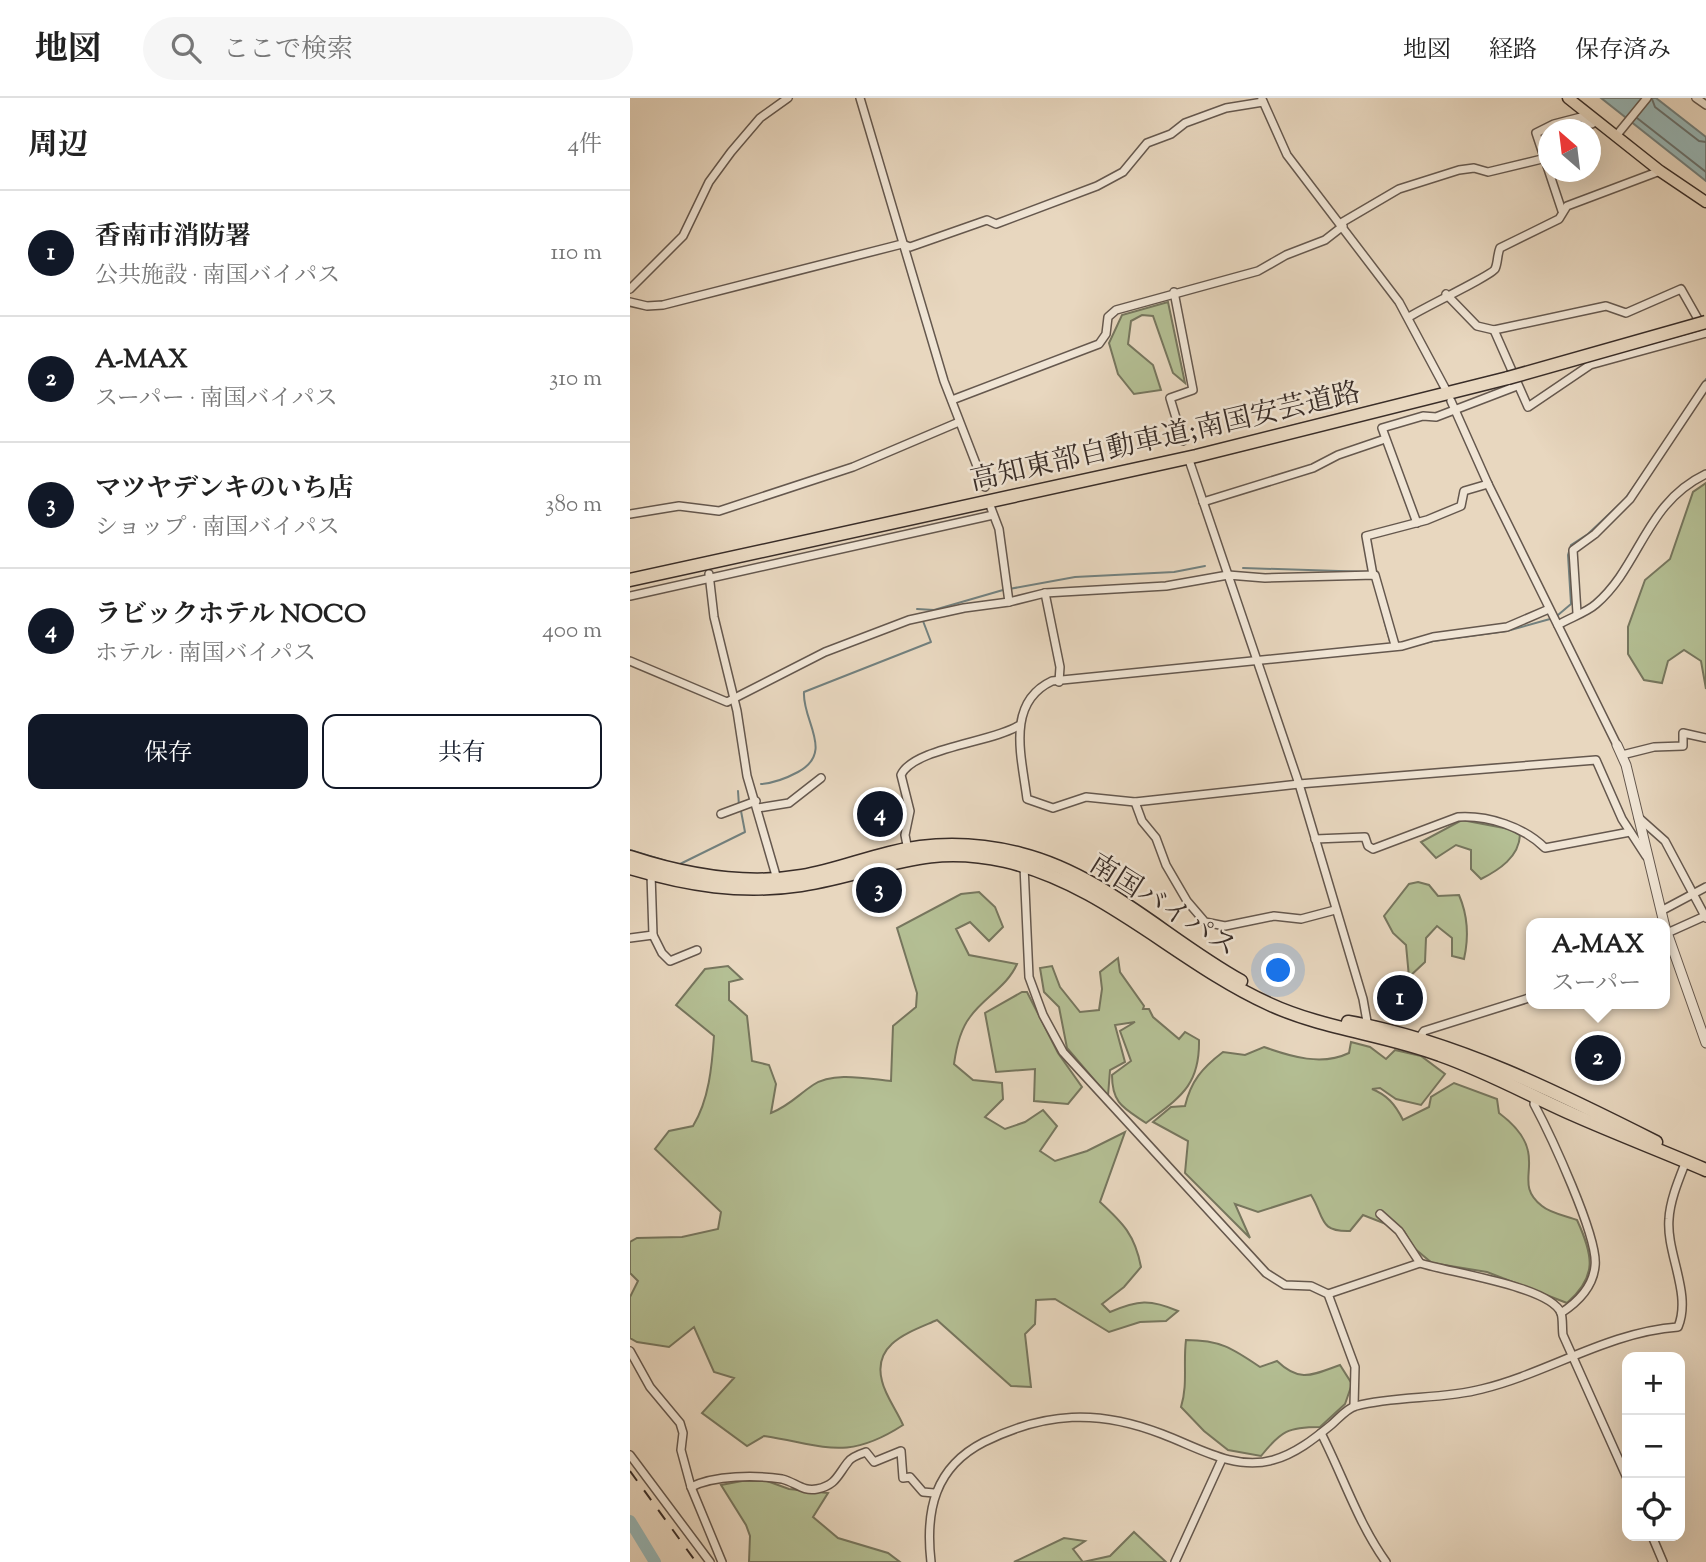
<!DOCTYPE html>
<html lang="ja">
<meta charset="utf-8">
<style>
body{margin:0;font-family:"Sorts Mill Goudy","Noto Serif JP",serif;background:#f6f6f6;color:#222}
.controls{position:absolute;right:21px;bottom:21px;display:grid;overflow:hidden;border-radius:14px;box-shadow:0 7px 28px #0002}
.controls button{width:63px;height:63px;display:grid;place-items:center;padding:0;border:0;border-bottom:2px solid #e0e0e0;background:#fff;color:#222;font:35px sans-serif}
.compass{position:absolute;left:908px;top:21px;width:63px;height:63px;border-radius:50%;background:#fff;box-shadow:0 7px 28px #0002;rotate:332deg}
.you{position:absolute;left:649px;top:873px;width:24px;height:24px;margin:-18px;border:5px solid #fff;border-radius:50%;background:#1a73e8;box-shadow:0 0 0 10px #1a73e833}
.badge{display:grid;place-items:center;width:46px;height:46px;border-radius:50%;background:#111827;color:#fff;font-size:23px;font-weight:700}
.pin{position:absolute;translate:-50% -50%;border:4px solid #fff;box-shadow:0 2px 7px #0006}
.popup{position:absolute;left:896px;top:820px;width:144px;height:91px;box-sizing:border-box;display:grid;place-content:center;border-radius:14px;background:#fff;filter:drop-shadow(0 2px 5px #0005);font-size:23px;white-space:nowrap;color:#767676}
.popup b{font-size:26px;color:#222}
.popup::after{content:'';position:absolute;left:50%;top:100%;margin-left:-14px;border:14px solid transparent;border-top-color:#fff}
.list{margin:0;padding:0;list-style:none}
h2{display:flex;justify-content:space-between;align-items:center;height:91px;margin:0;padding:0 28px;font-size:30px}
h2 small{font-size:23px;font-weight:400;color:#767676}
.list li{display:grid;grid-template-columns:46px 1fr auto;gap:21px;align-items:center;box-sizing:border-box;height:126px;padding:0 28px;border-top:2px solid #e0e0e0}
.list b{display:block;font-size:26px;white-space:nowrap}
.list p{margin:0;font-size:23px;white-space:nowrap;color:#767676}
.list em{font-size:23px;font-style:normal;color:#767676}
.actions{display:flex;gap:14px;padding:21px 28px}
.actions a{flex:1;padding:16px 0;border:2px solid #111827;border-radius:14px;text-align:center;font-size:24px;color:#111827}
.actions .main{background:#111827;color:#fff}
.icon{flex:none;width:38px;height:38px;fill:none;stroke:currentColor;stroke-width:2;stroke-linecap:round;stroke-linejoin:round}
.map{position:relative;flex:none;width:1076px;height:1464px;overflow:hidden}
header{display:flex;align-items:center;gap:42px;box-sizing:border-box;height:98px;padding:0 35px;background:#fff;border-bottom:2px solid #e0e0e0}
header strong{font-size:33px}
nav{display:flex;gap:38px;margin-inline-start:auto;font-size:24px}
.search{width:490px;height:63px;background:#f6f6f6;display:flex;align-items:center;gap:18px;box-sizing:border-box;padding:0 24px;border-radius:38px;color:#767676;font-size:26px}
main{display:flex}
aside{flex:1;background:#fff}
.map>svg:first-child{display:block}
.green{fill:#b4bf94;stroke:#76765e;stroke-width:2}
.water{fill:#98b8b8;stroke:#72807e;stroke-width:2}
.lines{fill:none;stroke-linecap:round;stroke-linejoin:round}
.shore{stroke:#687270;stroke-width:2}
.stream{stroke:#72807e;stroke-width:2}
.river{stroke:#98b8b8;stroke-width:12}
.minor-casing{stroke:#65584e;stroke-width:10}
.tertiary-casing{stroke:#65584e;stroke-width:11}
.primary-casing{stroke:#392d28;stroke-width:13}
.trunk-casing{stroke:#392d28;stroke-width:15}
.motorway-casing{stroke:#392d28;stroke-width:15}
.minor{stroke:#f0e5d5;stroke-width:7}
.tertiary{stroke:#f0e5d5;stroke-width:9}
.primary{stroke:#e8d7bf;stroke-width:10}
.trunk{stroke:#e8d7bf;stroke-width:12}
.motorway{stroke:#e8d7bf;stroke-width:12}
.rail{stroke:#392d28;stroke-width:2;stroke-dasharray:12 12;stroke-linecap:butt}
.motorway-bridge-casing{stroke:#392d28;stroke-width:15;stroke-linecap:butt}
.motorway-bridge{stroke:#e8d7bf;stroke-width:12}
.labels{text-anchor:middle;stroke-width:5;stroke-linejoin:round;paint-order:stroke}
.street-label{font-size:28px;fill:#392d28;stroke:#f0e5d5}
</style>
<header>
<strong>地図</strong>
<div class="search"><svg class="icon" aria-label="search" viewBox="0 0 24 24"><circle cx="10" cy="10" r="6"/><path d="M15 15l6 6"/></svg>ここで検索</div>
<nav><a>地図</a><a>経路</a><a>保存済み</a></nav>
</header>
<main>
<aside>
<h2>周辺<small>4件</small></h2>
<ul class="list">
<li><span class="badge">1</span><div><b>香南市消防署</b><p>公共施設 · 南国バイパス</p></div><em>110 m</em></li>
<li><span class="badge">2</span><div><b>A-MAX</b><p>スーパー · 南国バイパス</p></div><em>310 m</em></li>
<li><span class="badge">3</span><div><b>マツヤデンキのいち店</b><p>ショップ · 南国バイパス</p></div><em>380 m</em></li>
<li><span class="badge">4</span><div><b>ラビックホテル NOCO</b><p>ホテル · 南国バイパス</p></div><em>400 m</em></li>
</ul>
<div class="actions"><a class="main">保存</a><a>共有</a></div>
</aside>
<div class="map">
<svg width="1076" height="1464" viewBox="0 0 1076 1464">
<rect width="100%" height="100%" fill="#e8d7bf"/>
<filter id="stains"><feTurbulence type="fractalNoise" baseFrequency=".00286" numOctaves="4"/><feColorMatrix values="0 0 0 0 .2 0 0 0 0 .09 0 0 0 0 .02 0 0 0 .5 -.17"/></filter>
<radialGradient id="worn" r=".72"><stop offset=".6" stop-color="#630" stop-opacity="0"/><stop offset="1" stop-color="#630" stop-opacity=".3"/></radialGradient>
<g class="green">
<path d="M538,204l17,81 -12,-10 -20,-57 -11,-1 -11,6 -3,23 25,21 8,25 -27,4 -16,-20 -9,-31 13,-28z"/>
<path d="M1076,385v206l-5,-28 -17,-11 -16,11 -6,22 -18,-3 -16,-26v-27l17,-47 25,-21 23,-67z"/>
<path d="M832,722l47,9 11,6c-1,22 -21,35 -39,44l-10,-10v-19l-15,-5 -20,13 -15,-16z"/>
<path d="M788,784l11,3 9,11 21,-1c9,21 10,42 5,64l-12,-3v-18l-15,-12 -11,12 -1,24 -16,15 -3,-32 -13,-12 -9,-17 25,-32z"/>
<path d="M349,794l16,15 8,20 -14,14 -19,-19 -14,7 13,26 48,9c-10,23 -33,33 -47,53 -10,13 -14,32 -16,47l19,16 29,3 1,16 -18,18 20,12 20,-7 18,-12 14,16 -17,25 15,10 32,-10 38,-19 -25,70c23,21 35,33 41,65l-17,20 -22,17 8,8c28,-12 40,-13 68,-1l-12,10 -26,1 -31,10 -54,-33 -19,1 -1,24 -10,10 6,53 -20,-1 -74,-66c-27,12 -65,23 -55,61 3,14 15,30 21,44 -57,37 -79,20 -139,11l-17,10 -45,-33 32,-35 -20,-6 -20,-45 -25,20 -32,-5 -7,-4v-41l8,-16 -8,-8v-31l7,-4 45,-1 36,-8 3,-17 -66,-63 14,-18 24,-5c16,-26 19,-60 21,-90l-38,-31 29,-36 23,-3 14,13 -13,3v18l18,16 5,45 17,4 7,19 -5,29c18,-7 27,-18 42,-28 20,-14 56,-6 78,-4l2,-55 23,-19 1,-14 -20,-65 64,-34z"/>
<path d="M488,860l2,14 24,34 -1,3h6l4,8 26,22 6,-7 14,8c1,46 -19,57 -53,83 -22,-15 -34,-19 -34,-48l19,-14 -11,-30 15,-9 -20,3 10,37 -15,8 -2,26 -41,-48 -8,-41 -15,-15 -4,-24 12,-2 8,21 20,25 19,-2 3,-21 -2,-17z"/>
<path d="M392,894h5l31,61 24,34 -14,17 -34,-3 1,-32 -39,3 -11,-59z"/>
<path d="M721,944l19,5 16,12 9,-9 26,6 24,18 -24,31 -25,-6 -16,-11 -8,1c15,6 23,15 31,31l26,-13 2,-10 23,-14 43,16 2,14c12,9 26,23 29,38 5,22 -9,37 14,55 8,7 24,10 35,14 16,35 21,56 -10,83l-80,-31 -55,-9 -18,-15 -10,-17 -41,-16 -13,16c-32,1 -25,-14 -39,-36l-53,17 -23,-8 15,34 -65,-65 3,-32 -35,-19 18,-15 14,-1c6,-25 17,-38 38,-54l22,3 19,-8c28,10 58,19 85,6z"/>
<path d="M556,1242c34,0 46,8 74,27l17,-6c23,22 35,14 63,4l12,19 -7,20 -25,23c-32,0 -39,4 -59,29l-33,-6 -24,-19 -23,-24c7,-22 2,-44 5,-67z"/>
<path d="M112,1383h25l22,8 39,4 -15,24 25,21 50,15 12,9h-151l1,-26 -4,-11 -25,-40z"/>
<path d="M504,1434l32,30h-152l50,-24 21,3 -12,8 10,13 27,-6z"/>
</g>
<path class="water" d="M971,0h55l50,39v44z"/>
<g class="lines">
<g class="shore">
<path d="M1022,1l3,8 44,34 7,1"/>
<path d="M1007,20l69,54"/>
</g>
<g class="stream">
<path d="M1050,320l26,-39"/>
<path d="M613,470l126,4"/>
<path d="M379,491l66,-12 99,-5 31,-6"/>
<path d="M287,511l17,1 69,-20"/>
<path d="M928,517l13,-11 -3,-49 3,-10 17,-11 37,-35 21,-30"/>
<path d="M754,522l7,25"/>
<path d="M768,552l35,-9 74,-10 43,-12"/>
<path d="M131,686c14,-1 24,-5 37,-12 37,-20 4,-51 6,-80l127,-50 -8,-21"/>
<path d="M108,693l1,15"/>
<path d="M0,752l36,11"/>
<path d="M48,767l67,-33 -4,-21"/>
</g>
<path class="river" d="M0,1423l25,41"/>
<g class="minor-casing">
<g id="minor">
<path d="M230,0l84,283 41,106"/>
<path d="M1066,0l10,7"/>
<path d="M632,1l25,56 112,147 46,86"/>
<path d="M986,38l31,-38"/>
<path d="M932,113l-26,-78 18,-9 27,-7 11,7 4,-3"/>
<path d="M711,125l58,-34 60,-19 15,-2 14,4 54,-13"/>
<path d="M0,191l53,-53 26,-54 22,-30 29,-34 28,-20"/>
<path d="M544,194l19,98 -23,8 13,43"/>
<path d="M816,196l31,32 17,4 112,-24 20,7 55,-24 25,44"/>
<path d="M0,204l17,4 16,-1 239,-61 8,3 77,-27 9,4 101,-38 26,-14 24,-29 24,-9 14,-11 41,-15 37,-6"/>
<path d="M779,219c12,-8 83,-42 86,-48 3,-6 2,-14 5,-21l59,-29 8,-13 93,-35"/>
<path d="M864,232l34,77 62,-42 116,-32"/>
<path d="M322,302l147,-56 7,-10 2,-17 8,-7 142,-39 28,-16 39,-15 18,-14"/>
<path d="M821,303l37,83 129,261"/>
<path d="M560,365l109,321 64,215 5,28"/>
<path d="M573,404l110,-34 25,-13 47,-16"/>
<path d="M361,410l8,21 10,73"/>
<path d="M0,416l49,-8 40,5 134,-44 106,-45"/>
<path d="M787,425l-35,-95 41,-12 13,1 81,-31"/>
<path d="M79,476l5,43 23,94 10,65 30,103"/>
<path d="M743,477l-7,-39 61,-16 34,-14 3,-15 24,-7"/>
<path d="M415,495l15,74 -1,15"/>
<path d="M0,498l363,-81"/>
<path d="M919,511l-42,18 -74,10 -31,9 -350,35c-47,22 -30,77 -25,118l26,9 33,-11 49,5 164,-18 297,-24 26,59 24,37"/>
<path d="M947,515l-4,-63 22,-16 35,-35 76,-114"/>
<path d="M928,527c11,-7 28,-12 38,-21 45,-39 49,-101 110,-130"/>
<path d="M0,563l97,41 98,-50 84,-32 55,-12 45,-6 36,-9 121,-7 62,-11 37,3 110,-3 20,70"/>
<path d="M992,657l32,-8 29,-1v-13l23,5"/>
<path d="M505,704l7,19 14,17 10,27 21,36 18,21 20,4 49,-10 27,3 34,-9"/>
<path d="M128,710l31,-5 32,-25"/>
<path d="M91,716l35,-13"/>
<path d="M1008,719l27,24 41,77"/>
<path d="M685,741l50,-2 3,9 5,3 85,-32c30,-2 66,10 87,31l85,-16"/>
<path d="M278,752l-3,-15 5,-24 -9,-36c12,-27 92,-33 117,-49"/>
<path d="M394,768l5,111 14,38 20,37 203,221 19,12 26,1 17,8 27,73 -1,39"/>
<path d="M1031,813l45,-24"/>
<path d="M1035,836l40,-18"/>
<path d="M23,837l9,18 8,8 27,-11"/>
<path d="M0,840l23,-3 -2,-61"/>
<path d="M787,943l7,-10 108,-34"/>
<path d="M905,998l-1,8c15,28 65,134 61,162 -2,21 -17,36 -34,47"/>
<path d="M750,1116l19,17 21,32c26,9 130,23 141,50 2,5 1,16 2,22l64,143"/>
<path d="M698,1196l92,-31"/>
<path d="M0,1253l20,36 30,36 3,10 -2,17 10,37 31,75"/>
<path d="M691,1335c22,43 37,90 65,129"/>
<path d="M0,1357l80,107"/>
<path d="M61,1389c24,-12 65,-12 91,-8 13,3 21,13 35,10 19,-4 20,-13 31,-27 3,-5 12,-8 18,-10l8,10 27,-11 2,27 7,-1 13,15 11,1"/>
<path d="M1022,1438l11,26"/>
<path d="M301,1464c-6,-52 4,-95 53,-120 61,-30 114,-33 178,-8 35,13 72,37 111,26 22,-6 41,-21 58,-35 7,-6 16,-17 25,-19 41,-11 85,-6 126,-17 66,-16 126,-57 196,-62 14,-33 -12,-74 -9,-108 1,-19 10,-40 17,-58"/>
<path d="M545,1464l47,-103"/>
</g>
</g>
<g class="tertiary-casing">
<g id="tertiary">
<path d="M987,647l9,20 38,158"/>
<path d="M1034,826l42,119"/>
</g>
</g>
<g class="primary-casing">
<path id="primary" d="M938,0l92,73 46,31"/>
</g>
<g class="trunk-casing">
<g id="trunk">
<path d="M0,759c55,18 114,29 172,19 30,-5 58,-16 87,-23 43,-11 89,-10 132,1 83,21 146,86 220,127"/>
<path d="M0,770c57,17 111,26 171,17 79,-12 119,-43 204,-24 100,23 172,101 264,143 54,25 115,30 171,51 46,16 89,40 132,59 45,20 90,37 134,56"/>
<path d="M718,924c107,19 211,71 308,120"/>
</g>
</g>
<g class="motorway-casing">
<path id="motorway" d="M0,482l566,-124 312,-78"/>
</g>
<use href="#minor" class="minor"/>
<use href="#tertiary" class="tertiary"/>
<use href="#primary" class="primary"/>
<use href="#trunk" class="trunk"/>
<use href="#motorway" class="motorway"/>
<path class="rail" d="M0,1373l66,91"/>
<g class="motorway-bridge-casing">
<path id="motorway-bridge" d="M878,280l198,-56"/>
</g>
<use href="#motorway-bridge" class="motorway-bridge"/>
</g>
<g class="labels">
<g class="street-label">
<text transform="translate(535 337) rotate(-13)" y="10">高知東部自動車道;南国安芸道路</text>
<text transform="translate(534 806) rotate(32)" y="10">南国バイパス</text>
</g>
</g>
<rect width="100%" height="100%" filter="url(#stains)"/>
<rect width="100%" height="100%" fill="url(#worn)"/>
</svg>
<div class="controls">
<button>+</button>
<button>−</button>
<button><svg class="icon" aria-label="locate" viewBox="0 0 24 24"><circle cx="12" cy="12" r="6"/><path d="M12 2v4M12 18v4M2 12h4M18 12h4"/></svg></button>
</div>
<svg class="compass" viewBox="-18 -18 36 36"><path d="M0-13l5 13h-10z" fill="#e53935"/><path d="M0 13l5-13h-10z" fill="#767676"/></svg>
<div class="you"></div>
<div class="pin badge" style="left:770px;top:900px">1</div>
<div class="pin badge" style="left:968px;top:960px">2</div>
<div class="popup"><b>A-MAX</b>スーパー</div>
<div class="pin badge" style="left:249px;top:792px">3</div>
<div class="pin badge" style="left:250px;top:716px">4</div>
</div>
</main>
